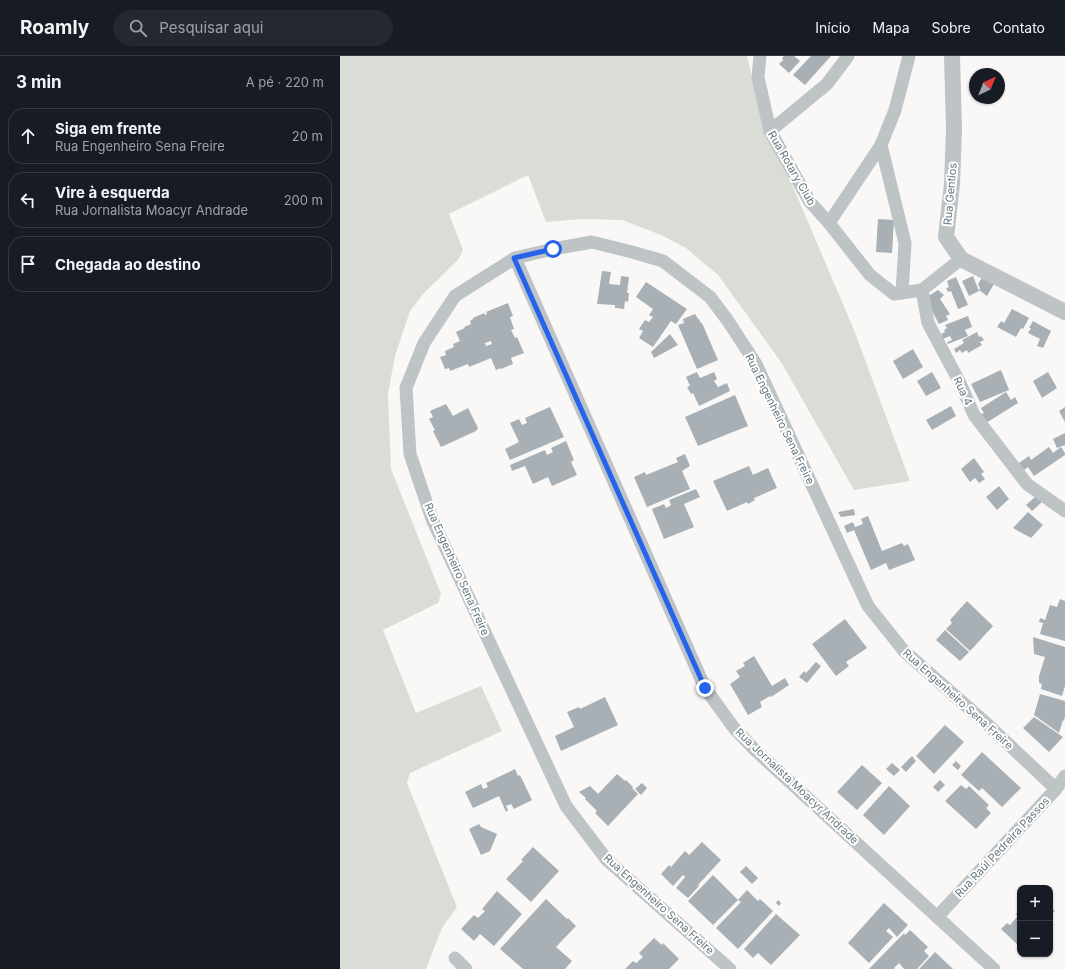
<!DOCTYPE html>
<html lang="pt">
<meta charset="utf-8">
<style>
body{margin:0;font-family:Inter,sans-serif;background:#242831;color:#f1f3f6}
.controls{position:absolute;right:12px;bottom:12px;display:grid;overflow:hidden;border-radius:8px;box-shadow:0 1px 3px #0004}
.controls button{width:36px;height:36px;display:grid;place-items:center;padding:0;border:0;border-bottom:1px solid #363941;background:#171b24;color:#f1f3f6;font:20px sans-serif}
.compass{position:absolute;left:629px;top:12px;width:36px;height:36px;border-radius:50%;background:#171b24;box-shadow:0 1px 3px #0004;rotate:43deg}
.stop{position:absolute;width:12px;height:12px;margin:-9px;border:3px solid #2563eb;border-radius:50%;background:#fff}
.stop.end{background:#2563eb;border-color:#fff;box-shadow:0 1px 4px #0008}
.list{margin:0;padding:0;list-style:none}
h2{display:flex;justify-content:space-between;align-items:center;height:52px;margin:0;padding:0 16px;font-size:17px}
h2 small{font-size:13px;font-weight:400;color:#9ea1a6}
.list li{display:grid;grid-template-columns:26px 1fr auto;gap:12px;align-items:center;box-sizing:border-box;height:56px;margin:0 8px 8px;padding:0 8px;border:1px solid #363941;border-radius:16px}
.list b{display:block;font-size:15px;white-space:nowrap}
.list p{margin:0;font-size:13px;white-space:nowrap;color:#9ea1a6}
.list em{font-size:13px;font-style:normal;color:#9ea1a6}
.icon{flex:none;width:22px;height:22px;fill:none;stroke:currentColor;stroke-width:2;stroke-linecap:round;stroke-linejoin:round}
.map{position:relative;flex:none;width:725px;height:913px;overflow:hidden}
header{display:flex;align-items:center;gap:24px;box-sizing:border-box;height:56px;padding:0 20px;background:#171b24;border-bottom:1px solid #363941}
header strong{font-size:19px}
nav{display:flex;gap:22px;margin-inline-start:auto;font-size:14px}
.search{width:280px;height:36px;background:#242831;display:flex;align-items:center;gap:10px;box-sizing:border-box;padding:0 14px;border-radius:22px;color:#9ea1a6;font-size:15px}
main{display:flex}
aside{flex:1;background:#171b24}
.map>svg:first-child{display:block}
.green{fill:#d9ddd6}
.building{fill:#a8b0b5;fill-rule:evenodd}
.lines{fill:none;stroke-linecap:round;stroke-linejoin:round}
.minor{stroke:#bec3c6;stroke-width:13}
.tertiary{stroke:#bec3c6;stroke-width:16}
.route{stroke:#2563eb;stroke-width:5}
.labels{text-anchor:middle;stroke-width:4;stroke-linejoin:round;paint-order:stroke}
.street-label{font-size:11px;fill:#66767f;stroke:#fff}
</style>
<header>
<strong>Roamly</strong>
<div class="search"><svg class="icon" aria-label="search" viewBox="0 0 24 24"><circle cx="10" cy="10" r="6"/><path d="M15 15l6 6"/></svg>Pesquisar aqui</div>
<nav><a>Início</a><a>Mapa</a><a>Sobre</a><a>Contato</a></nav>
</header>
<main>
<aside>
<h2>3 min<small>A pé · 220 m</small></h2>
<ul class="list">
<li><svg class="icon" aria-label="ahead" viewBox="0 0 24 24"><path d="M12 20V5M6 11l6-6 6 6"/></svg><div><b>Siga em frente</b><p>Rua Engenheiro Sena Freire</p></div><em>20 m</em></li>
<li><svg class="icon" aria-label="left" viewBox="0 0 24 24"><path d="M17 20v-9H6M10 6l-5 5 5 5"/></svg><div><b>Vire à esquerda</b><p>Rua Jornalista Moacyr Andrade</p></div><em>200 m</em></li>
<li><svg class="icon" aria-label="arrive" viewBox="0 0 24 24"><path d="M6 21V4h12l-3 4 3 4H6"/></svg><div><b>Chegada ao destino</b></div></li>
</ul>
</aside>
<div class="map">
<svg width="725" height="913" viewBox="0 0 725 913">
<rect width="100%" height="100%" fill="#f9f8f7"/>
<path class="green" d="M0,0h407l12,51 95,223 56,151 -56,9 -73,-128 -63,-87 -32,-27 -25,-13 -39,-15 -41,-1 -35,3 -18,-47 -79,39 14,36 -5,10 -35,34 -13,17 -15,45 -7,38 3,75 50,125 -3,9 -55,27 33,83 65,-27 21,45 -92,42 -3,10 50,124 -15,21 -16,41h-86z"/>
<g class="building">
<path d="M444,0h10l6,5 -11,12 -10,-9 4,-4 -1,-2z"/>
<path d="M471,0h20l-26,29 -12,-10z"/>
<path d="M538,163l16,1 -2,33 -16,-1z"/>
<path d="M262,215l9,1 -2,12 11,1 1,-9 8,1 -2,16h2l-1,9 -3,-1 -1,8 -9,-1v-3l-18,-1z"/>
<path d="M633,220l6,15 -10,5 -7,-15z"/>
<path d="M643,220l12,6 -8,14 -8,-6 1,-2 -2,-4z"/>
<path d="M616,221l12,28 -10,4 -7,-18 -3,1 -2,-4 3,-1 -2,-6z"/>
<path d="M306,226l41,27 -11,15 -5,-3 -18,26 -14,-9 4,-7 -4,-2 6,-9 4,2 4,-5 -4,-2 4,-6 -17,-12z"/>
<path d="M598,234l6,5 -4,4 10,15 -4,2 2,4 -9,4 -14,-26z"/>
<path d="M168,247l5,13 -3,1 4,12 -3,1 4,8 2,-1 7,16 -13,5 2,6 -12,5v-1l-5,2 -5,-12 -22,9 -1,-3 -18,7 -1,-3 -4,1 -5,-12 6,-2 -1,-4 9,-4 -1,-3 7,-3 -4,-9 9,-4 -1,-1 7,-3 -1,-3 3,-2v-1l11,-5 1,2 2,-1 -1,-2zM151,285l1,3 -6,2 -1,-3z"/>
<path d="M672,253l17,9 -6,11 -2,-1 -5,9 -19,-10 4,-6 3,2z"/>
<path d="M355,258l3,5h1l2,4h1l16,37 -21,9 -19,-44 6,-2 -1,-4z"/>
<path d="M628,260l4,11 -7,3 3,6 -20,8 -1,-2 5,-2 -2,-4 -7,3 -2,-5 4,-2 -1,-2 3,-2 -2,-3z"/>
<path d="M693,265l18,10 -8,17 -6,-2 3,-7 -12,-6 3,-5h-2z"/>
<path d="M637,276l2,5 2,-1 3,4 -4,2 2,3 -14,8 -1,-3 -5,3 -2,-3 -4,3 -2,-4 10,-6 -2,-3z"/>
<path d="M330,278l8,11 -24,13 -3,-6z"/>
<path d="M573,293l10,18 -20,12 -10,-18z"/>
<path d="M661,314l8,20 -29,12 -9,-18z"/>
<path d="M357,316l3,6 14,-6 3,7 -3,2 4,6 9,-4 3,8 -31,15 -6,-13 -2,1 -4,-7 3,-1 -4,-9z"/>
<path d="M592,316l9,16 -15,8 -9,-15z"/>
<path d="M708,316l9,16 -15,10 -9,-17z"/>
<path d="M666,336l5,8 4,-3 3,6 -32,20 -5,-9 3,-1 -3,-5z"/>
<path d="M395,339l13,31 -50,20 -13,-29z"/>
<path d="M106,348l7,12 15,-8 10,20 -2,3 -35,16 -8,-16 2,-1 -6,-11 4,-2 -3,-6z"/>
<path d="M611,350l5,10 -24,14 -6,-10z"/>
<path d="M210,351l14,30 -54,23 -5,-11 14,-7 -9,-19 9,-4 3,6 5,-2 -2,-5z"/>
<path d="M725,351v15l-6,-11z"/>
<path d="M725,377v12l-8,3 -4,-9z"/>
<path d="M226,385l8,19 -3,2 6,13 -25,11 -4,-9 -15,7 -8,-18 -13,5 -2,-6 35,-15 2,5 6,-3 -2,-4z"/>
<path d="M709,391l4,6 8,-6 4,6v2l-31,21 -6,-9 -4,3 -5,-7 10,-7 2,4z"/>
<path d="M345,398l5,12 -8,5 8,18 -43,18 -13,-30 11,-5 1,3 32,-13 -2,-4z"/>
<path d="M634,402l10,14 -3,2 4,5 -6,4 -4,-5 -5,4 -9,-13z"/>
<path d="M409,410l4,9 15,-7 9,20 -23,10 1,2 -7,4 -1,-2 -20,9 -14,-30z"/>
<path d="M659,430l10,13 -12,11 -11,-13z"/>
<path d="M356,433l4,8 -16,7 10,23 -30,12 -12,-30 12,-5 2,4 5,-3 -2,-5z"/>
<path d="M696,440l6,6 -10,9 -6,-6z"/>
<path d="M514,453l1,6 -14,2 -3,-5z"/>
<path d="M688,456l15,13 -12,13 -18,-10z"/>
<path d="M528,460l14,35 20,-8 2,3 4,-2 7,16 -26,10 -3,-7 -15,7 -17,-40 -7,3 -3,-7 9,-4 2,5 8,-3 -2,-5z"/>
<path d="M720,543l5,2v40l-25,-7 3,-11 -4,-1 1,-4 5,2 5,-15 7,2z"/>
<path d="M627,545l26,25 -23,25 -24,-22 6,-6 -2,-3z"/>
<path d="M505,563l22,29 -21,14 3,4 -13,10 -24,-32z"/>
<path d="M605,574l24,22 -9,9 -24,-21z"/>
<path d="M693,581l32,10v39l-3,10 -21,-7 1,-5 -3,-1v-7l6,-19 -11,-3z"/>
<path d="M414,600l18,30 13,-8 4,7 -18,12 -1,-1 -10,6 2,5 -14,8 -18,-31 10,-7 -4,-6 9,-5 -2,-3z"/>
<path d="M476,606l5,4 -14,17 -8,-6 5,-6 2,2z"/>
<path d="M700,638l25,7v15l-1,5 -1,-1 -4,13 -25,-18z"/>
<path d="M265,641l13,28 -57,26 -6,-15 19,-9 -7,-15 12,-5 1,2z"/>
<path d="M694,661l29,20 -14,15 -26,-24z"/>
<path d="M605,669l19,17 -30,32 -18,-18z"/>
<path d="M642,696l39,36 -19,19 -20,-19 -3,3 -18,-16z"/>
<path d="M572,700l4,5 -10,11 -5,-5z"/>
<path d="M616,705l5,5 -3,4 -6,-5z"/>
<path d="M552,707l8,7 -6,6 -8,-7z"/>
<path d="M522,709l20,18 -25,27 -20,-18z"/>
<path d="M175,713l3,7 2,-1 12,25 -18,9 -3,-5 -5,2 2,4 -2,2 -7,-16 -26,12 -8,-16 16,-8 2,5 5,-2 -2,-4z"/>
<path d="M277,718l8,7 1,-1 7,7 -1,1 6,6 -30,32 -13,-13 2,-2 -12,-12 1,-1 -7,-6 11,-6 8,8z"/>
<path d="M600,724l5,5 -7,7 -5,-5z"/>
<path d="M302,727l5,5 -6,7 -6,-6z"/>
<path d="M621,729l5,4 3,-3 20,19 -3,3 5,5 -15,16 -31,-28z"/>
<path d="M549,730l21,20 -26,29 -21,-20z"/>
<path d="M139,768l2,3 16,7 -7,17 -9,4 -12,-26z"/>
<path d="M362,786l19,18 -23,25 1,1 -11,12 -12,-10 9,-11 -2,-2 -10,11 -12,-12 8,-9 2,2 14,-16 4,4z"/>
<path d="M193,791l26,24 -28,31 -25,-23 17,-18 -2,-1z"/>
<path d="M406,810l12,12 -6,6 -12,-12z"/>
<path d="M373,819l25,25 -25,25 -25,-24z"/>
<path d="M407,834l11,11 2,-2 13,12 -35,38 -22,-21 25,-26 -3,-2z"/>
<path d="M157,835l25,23 -28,32 -14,-12 -6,7 -13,-12 13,-14 4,3 7,-7 -3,-2z"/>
<path d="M206,843l21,20 1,-1 8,8 -20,21 16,14 -7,8h-42l-23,-20z"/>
<path d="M438,844l3,3 -2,3 -3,-3z"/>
<path d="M544,847l24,22 -11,12 -8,-9 -3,3 7,6 -24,26 -21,-20z"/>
<path d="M710,851l5,4 -5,5z"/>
<path d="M680,853v38l-19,-18 6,-6 3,2 8,-9 -2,-2z"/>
<path d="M436,858l24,21 -29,30 -13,-12 -5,5 -9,-9z"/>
<path d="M570,874l18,17 -4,4 5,5 -12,13h-13l-5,-6 -5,5 1,1h-26l35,-36 1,2z"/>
<path d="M314,882l8,7 1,-2 16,16 -10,10h-44l8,-8 3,2 7,-6 -4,-4z"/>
<path d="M595,896l18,17h-34z"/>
</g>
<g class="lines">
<g class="minor">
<path d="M420,0l-2,21 12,54 40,71 19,21 41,52 24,19 28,-4"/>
<path d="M430,75l57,-47 21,-28"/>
<path d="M541,89l24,98 -3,50"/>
<path d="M489,167l52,-78 14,-35 14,-54"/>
<path d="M175,202l190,430 29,40 21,22 239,219"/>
<path d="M621,203l-39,31 6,33 32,60 14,32 53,69 38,27"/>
<path d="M597,861l119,-128 9,-13"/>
<path d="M115,902l11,11"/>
<path d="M390,913l-123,-109 -41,-54 -134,-287 -22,-65 -4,-66 18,-45 31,-47 60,-38 38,-9 39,-7 40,10 31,9 47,36 18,24 28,43 112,242 36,45 84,74 68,64"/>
</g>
<path class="tertiary" d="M612,0l2,73 -2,55 -6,53 15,22 104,53"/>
</g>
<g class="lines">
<path class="route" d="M213,193l-39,9 191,430"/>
</g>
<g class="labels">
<g class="street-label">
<text transform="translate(452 112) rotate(60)" y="4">Rua Rotary Club</text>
<text transform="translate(610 138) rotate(-85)" y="4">Rua Gentios</text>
<text transform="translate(623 335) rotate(65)" y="4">Rua 4</text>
<text transform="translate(440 363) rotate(64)" y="4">Rua Engenheiro Sena Freire</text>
<text transform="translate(117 513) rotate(66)" y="4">Rua Engenheiro Sena Freire</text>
<text transform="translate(618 643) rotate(42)" y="4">Rua Engenheiro Sena Freire</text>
<text transform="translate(457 730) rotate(43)" y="4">Rua Jornalista Moacyr Andrade</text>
<text transform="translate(662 791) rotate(-47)" y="4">Rua Raúl Pedreira Passos</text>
<text transform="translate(319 848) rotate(42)" y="4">Rua Engenheiro Sena Freire</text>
</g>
</g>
</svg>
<div class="controls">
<button>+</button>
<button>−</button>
</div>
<svg class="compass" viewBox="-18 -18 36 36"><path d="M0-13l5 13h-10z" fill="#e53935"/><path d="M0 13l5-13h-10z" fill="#9ea1a6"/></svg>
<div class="stop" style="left:213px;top:193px"></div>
<div class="stop end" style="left:365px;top:632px"></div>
</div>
</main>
